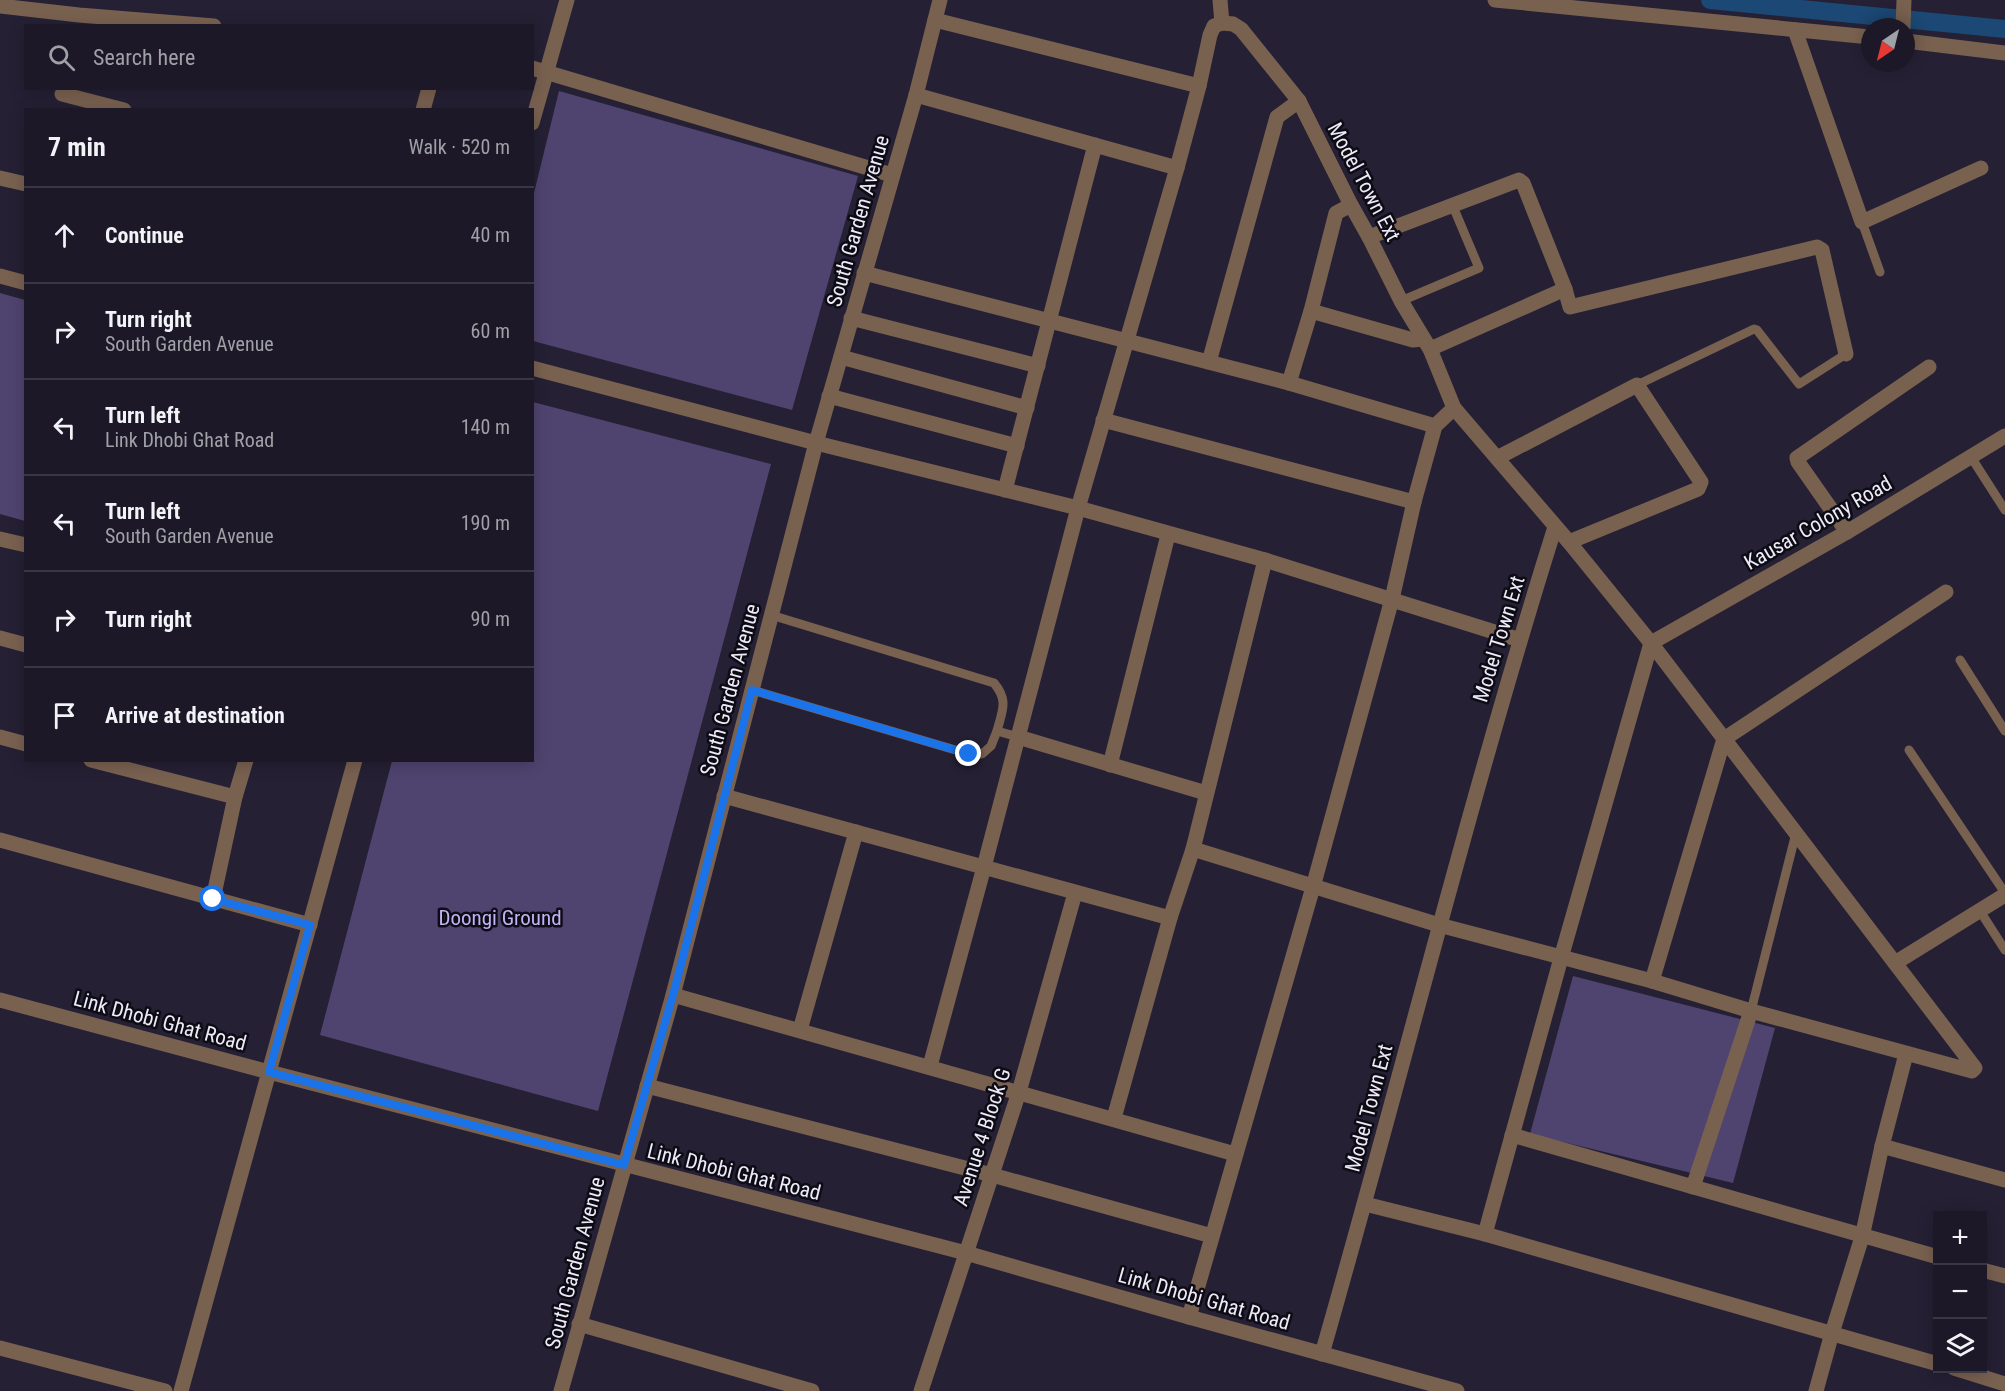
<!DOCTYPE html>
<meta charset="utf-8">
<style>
body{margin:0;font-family:"Roboto Condensed",sans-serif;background:#292533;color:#f1f3f6}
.controls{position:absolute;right:18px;bottom:18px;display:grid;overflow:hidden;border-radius:0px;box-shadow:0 3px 15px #0003}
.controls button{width:54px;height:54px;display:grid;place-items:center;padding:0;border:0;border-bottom:2px solid #3a3744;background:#1c1827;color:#f1f3f6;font:30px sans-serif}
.compass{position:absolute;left:1861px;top:18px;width:54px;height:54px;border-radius:50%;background:#1c1827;box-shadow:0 3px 15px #0003;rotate:215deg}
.stop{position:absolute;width:18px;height:18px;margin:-14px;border:4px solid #1a73e8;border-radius:50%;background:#fff}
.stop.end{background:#1a73e8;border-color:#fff;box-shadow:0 2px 6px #0008}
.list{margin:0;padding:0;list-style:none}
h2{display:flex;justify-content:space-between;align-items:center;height:78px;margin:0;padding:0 24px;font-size:26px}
h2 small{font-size:20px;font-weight:400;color:#a0a0a7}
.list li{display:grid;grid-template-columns:39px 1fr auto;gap:18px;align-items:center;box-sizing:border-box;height:96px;padding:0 24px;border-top:2px solid #3a3744}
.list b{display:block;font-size:22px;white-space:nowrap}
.list p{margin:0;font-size:20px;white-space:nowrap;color:#a0a0a7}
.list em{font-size:20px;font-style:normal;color:#a0a0a7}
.icon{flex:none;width:33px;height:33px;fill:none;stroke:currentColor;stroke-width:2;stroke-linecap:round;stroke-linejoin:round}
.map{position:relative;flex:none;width:2005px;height:1391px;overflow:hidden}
.search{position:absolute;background:#1c1827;box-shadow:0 3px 15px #0003;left:24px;top:24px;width:510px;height:66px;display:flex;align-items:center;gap:15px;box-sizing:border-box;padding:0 21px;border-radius:0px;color:#a0a0a7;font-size:22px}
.panel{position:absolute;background:#1c1827;box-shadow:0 3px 15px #0003;left:24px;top:108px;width:510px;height:654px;border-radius:0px}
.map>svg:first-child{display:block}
.green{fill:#4f446f}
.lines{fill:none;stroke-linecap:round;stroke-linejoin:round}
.canal{stroke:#1b4874;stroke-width:18}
.service{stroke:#796150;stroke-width:9}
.minor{stroke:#796150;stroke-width:15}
.tertiary{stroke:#796150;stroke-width:15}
.route{stroke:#1a73e8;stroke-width:8}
.labels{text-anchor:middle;stroke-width:5;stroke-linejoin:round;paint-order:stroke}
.street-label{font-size:21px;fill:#eeebf9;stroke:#0d0b14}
.park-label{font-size:21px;fill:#c2b2f6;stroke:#0d0b14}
</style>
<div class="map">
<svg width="2005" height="1391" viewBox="0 0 2005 1391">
<rect width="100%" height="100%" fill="#252034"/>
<g class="green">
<path d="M559,91l299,85 -66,234 -259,-69v-144z"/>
<path d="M0,293l25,7v221l-25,-7z"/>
<path d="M533,402l238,62 -173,647 -278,-76 72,-274 140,-1z"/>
<path d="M1573,976l202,52 -42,155 -203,-49z"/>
</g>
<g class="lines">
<path class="canal" d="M1710,0l295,29"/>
<g class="service">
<path d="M1862,222l18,50"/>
<path d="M1401,301l78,-33 -27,-64"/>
<path d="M1637,385l117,-56 3,1 42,54 47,-30"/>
<path d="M1971,457l34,53"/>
<path d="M771,615l223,68c15,18 8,28 3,48"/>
<path d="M1960,660l45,71"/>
<path d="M752,690l217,64h13l9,-8 6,-15 21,6"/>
<path d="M1909,750l96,143"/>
<path d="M1980,911l25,39"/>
<path d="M1751,1011l45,-178"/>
</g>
<g class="minor">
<path d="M1495,0l375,37"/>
<path d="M0,6l79,9 135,11"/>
<path d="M935,20l264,66"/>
<path d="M1903,27l1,-27"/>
<path d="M1795,30l67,192 119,-54"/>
<path d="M1906,41l99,12"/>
<path d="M532,68l360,107"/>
<path d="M62,94l62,16"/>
<path d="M916,95l261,73"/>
<path d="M423,110l6,-22"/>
<path d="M532,123l35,-123"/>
<path d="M0,178l26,6"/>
<path d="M1369,237l150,-57 4,3 42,106"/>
<path d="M864,273l425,110 146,43"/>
<path d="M0,276l26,7"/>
<path d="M1311,311l102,29 10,-1"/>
<path d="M851,318l187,48"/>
<path d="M1430,349l135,-60 5,18 247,-60 5,3 24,104"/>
<path d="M841,357l186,51"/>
<path d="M1209,362l68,-245 22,-16"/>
<path d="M532,368l284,75 262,65 187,52 255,80"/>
<path d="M1289,383l22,-72 25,-98 15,-8"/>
<path d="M829,396l188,50"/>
<path d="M1103,420l311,82"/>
<path d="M1497,458l140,-73 64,97 -3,7 -129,53"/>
<path d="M1005,490l90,-345"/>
<path d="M1847,532l-49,-70 -1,-4 132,-91"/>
<path d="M0,539l26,6"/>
<path d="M0,638l26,7"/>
<path d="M0,737l26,7"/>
<path d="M1018,737l188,56"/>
<path d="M91,760l144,37"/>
<path d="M1110,765l58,-230"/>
<path d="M724,796l446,122"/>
<path d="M0,840l310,85"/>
<path d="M1193,849l246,76 213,56 99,30 221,60 3,-3 -324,-425 -82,-101 -115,-134 -24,-59 -29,-48 -32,-64 -18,-32 -52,-104 -58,-72 -8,-5 -11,-1"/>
<path d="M213,899l22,-102 11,-37"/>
<path d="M1895,963l110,-68"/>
<path d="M1652,981l72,-242 222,-147"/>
<path d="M673,995l562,159"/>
<path d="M800,1030l56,-198"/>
<path d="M930,1066l54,-199 94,-359 99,-340 22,-82 11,-51 4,-9 8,-3 -2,-23"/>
<path d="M647,1086l345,89 220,61"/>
<path d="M1114,1118l56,-200 23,-69 72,-289"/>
<path d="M1512,1135l426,122"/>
<path d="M1882,1146l123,34"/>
<path d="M1693,1187l58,-176"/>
<path d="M1365,1204l120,30 453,130"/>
<path d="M1485,1234l76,-276 90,-315 196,-111 158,-96"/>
<path d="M1982,1270l23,6"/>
<path d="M1189,1317l124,-430 79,-288 22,-97 21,-76 19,-18"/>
<path d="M579,1324l233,67"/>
<path d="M1322,1354c79,-275 147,-554 233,-827"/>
<path d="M1954,1368l51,16"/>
<path d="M181,1391l174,-631"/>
<path d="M561,1391l112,-396 143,-552 100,-348 24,-95"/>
<path d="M921,1391l98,-299 56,-199"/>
<path d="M1816,1391l16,-58 30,-96 20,-91 24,-92"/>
</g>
<g class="tertiary">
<path d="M0,1000l269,72 697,181 223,64 268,74"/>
<path d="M0,1348l165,43"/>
</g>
</g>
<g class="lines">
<path class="route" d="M213,899l97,26 -41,147 355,93 49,-170 79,-305 217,64"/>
</g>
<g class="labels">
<g class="street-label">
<text transform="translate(1364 182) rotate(62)" y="7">Model Town Ext</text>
<text transform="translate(858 221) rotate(-74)" y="7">South Garden Avenue</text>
<text transform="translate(1818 523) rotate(-30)" y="7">Kausar Colony Road</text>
<text transform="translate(1499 639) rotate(-73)" y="7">Model Town Ext</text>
<text transform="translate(730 690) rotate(-75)" y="7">South Garden Avenue</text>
<text transform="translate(160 1021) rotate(15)" y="7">Link Dhobi Ghat Road</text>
<text transform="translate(1369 1108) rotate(-75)" y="7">Model Town Ext</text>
<text transform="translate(982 1137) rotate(-72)" y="7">Avenue 4 Block G</text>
<text transform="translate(734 1172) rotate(14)" y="7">Link Dhobi Ghat Road</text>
<text transform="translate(575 1263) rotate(-75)" y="7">South Garden Avenue</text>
<text transform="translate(1204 1299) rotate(16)" y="7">Link Dhobi Ghat Road</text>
</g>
<g class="park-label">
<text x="500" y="925">Doongi Ground</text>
</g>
</g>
</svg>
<div class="controls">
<button>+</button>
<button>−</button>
<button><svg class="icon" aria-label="layers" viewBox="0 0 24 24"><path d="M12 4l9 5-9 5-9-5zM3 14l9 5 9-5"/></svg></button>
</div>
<svg class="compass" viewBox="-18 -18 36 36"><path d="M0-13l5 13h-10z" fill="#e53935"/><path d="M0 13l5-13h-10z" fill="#a0a0a7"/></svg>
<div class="stop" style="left:213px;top:899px"></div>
<div class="stop end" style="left:969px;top:754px"></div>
<div class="search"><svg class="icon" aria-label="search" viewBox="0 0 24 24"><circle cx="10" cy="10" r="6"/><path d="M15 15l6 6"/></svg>Search here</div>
<section class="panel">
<h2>7 min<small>Walk · 520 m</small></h2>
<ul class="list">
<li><svg class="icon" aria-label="ahead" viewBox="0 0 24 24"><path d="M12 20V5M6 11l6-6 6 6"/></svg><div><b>Continue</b></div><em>40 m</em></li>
<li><svg class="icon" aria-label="right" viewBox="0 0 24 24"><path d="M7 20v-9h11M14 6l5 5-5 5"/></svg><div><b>Turn right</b><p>South Garden Avenue</p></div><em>60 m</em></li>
<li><svg class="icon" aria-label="left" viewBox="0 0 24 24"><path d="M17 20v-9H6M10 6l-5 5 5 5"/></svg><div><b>Turn left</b><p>Link Dhobi Ghat Road</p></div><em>140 m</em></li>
<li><svg class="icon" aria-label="left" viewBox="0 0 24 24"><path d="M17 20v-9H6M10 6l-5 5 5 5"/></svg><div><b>Turn left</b><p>South Garden Avenue</p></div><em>190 m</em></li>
<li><svg class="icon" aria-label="right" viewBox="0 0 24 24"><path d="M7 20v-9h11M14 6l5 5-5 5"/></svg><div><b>Turn right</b></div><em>90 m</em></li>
<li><svg class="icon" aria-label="arrive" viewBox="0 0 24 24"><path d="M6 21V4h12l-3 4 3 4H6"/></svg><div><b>Arrive at destination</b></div></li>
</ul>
</section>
</div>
